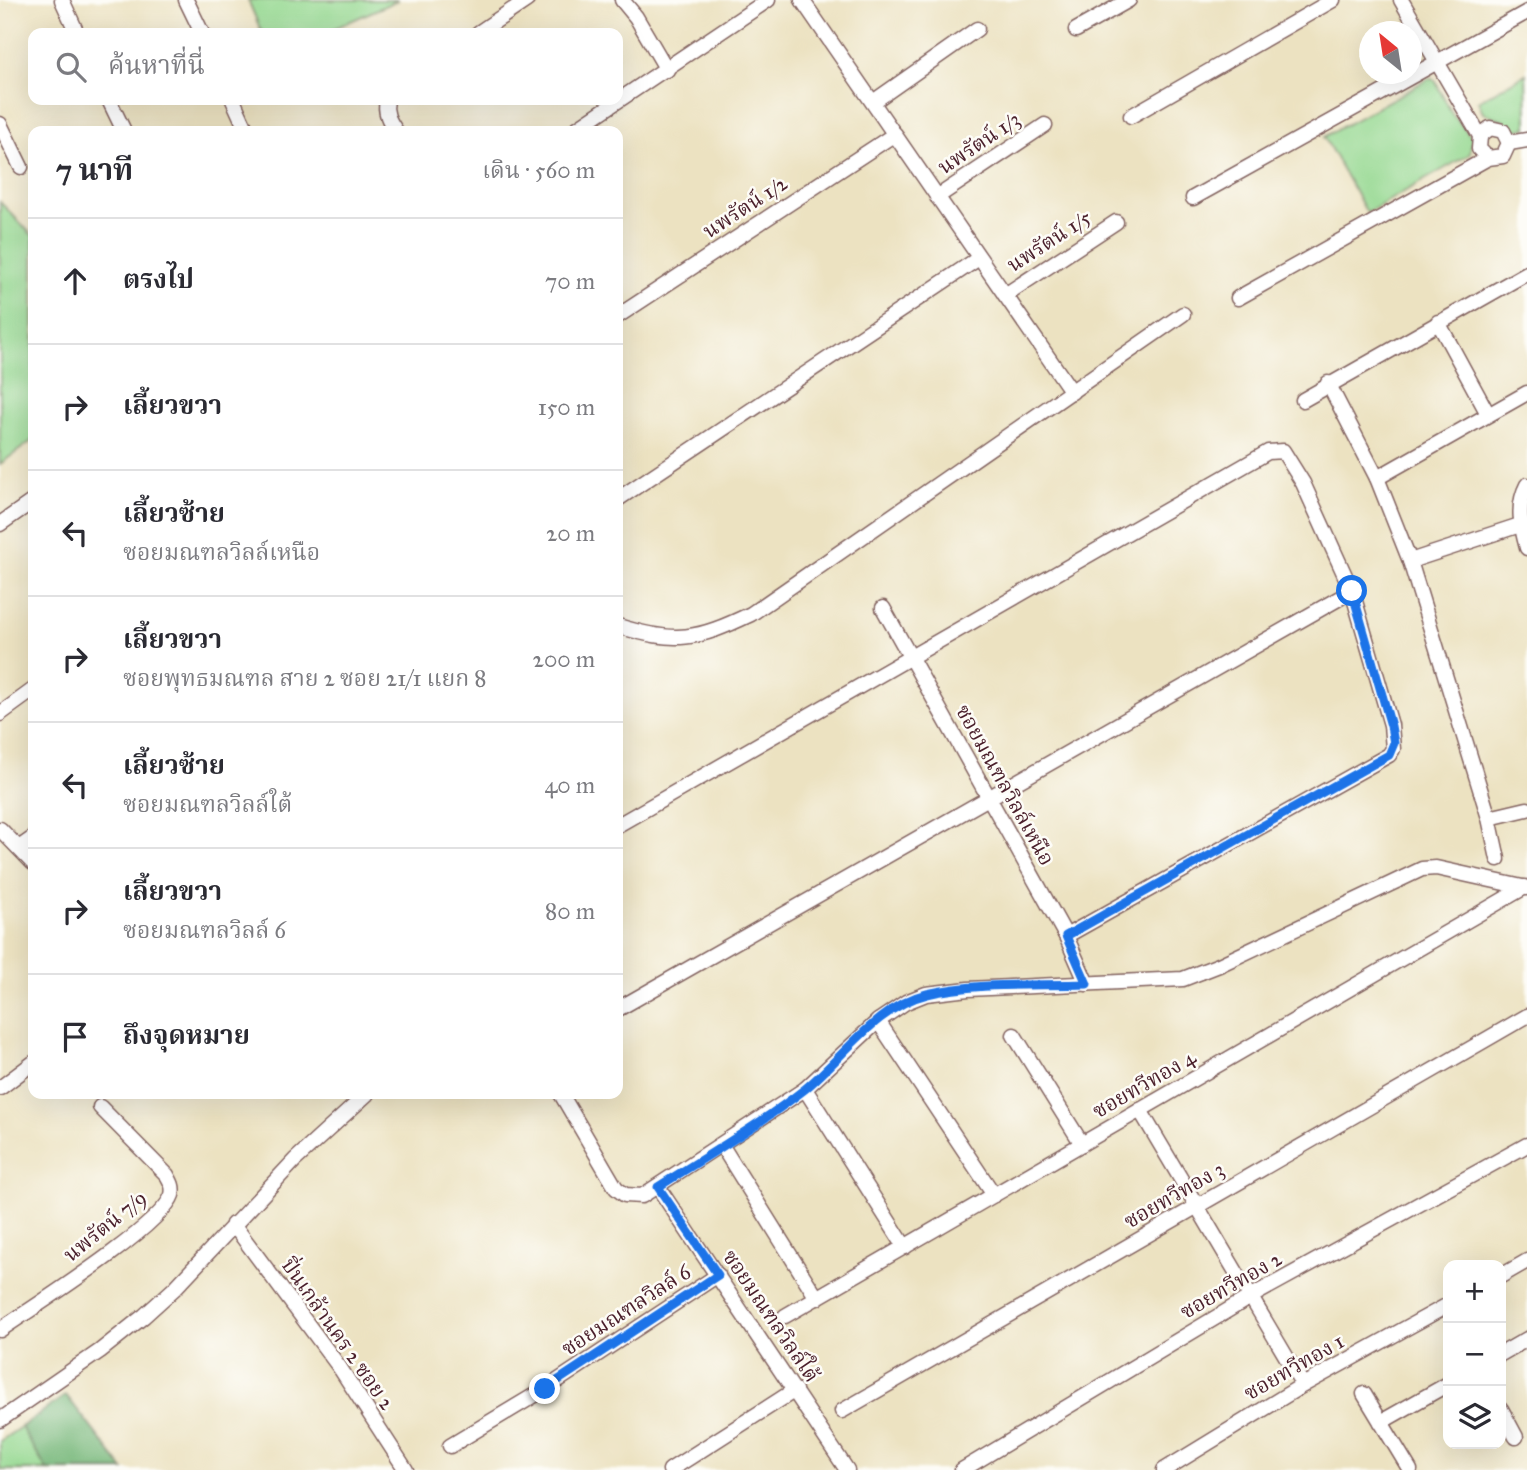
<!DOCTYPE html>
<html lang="th">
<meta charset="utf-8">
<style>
body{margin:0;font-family:"IM FELL Great Primer","Noto Serif Thai",serif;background:#f7f7f7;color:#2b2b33}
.controls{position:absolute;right:21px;bottom:21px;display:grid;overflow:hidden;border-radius:14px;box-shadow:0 7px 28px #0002}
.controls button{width:63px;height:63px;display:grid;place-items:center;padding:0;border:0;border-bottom:2px solid #e1e1e2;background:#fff;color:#2b2b33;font:35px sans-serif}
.compass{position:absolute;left:1359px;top:21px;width:63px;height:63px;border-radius:50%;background:#fff;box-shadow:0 7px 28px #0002;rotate:330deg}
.stop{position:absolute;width:21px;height:21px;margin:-16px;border:5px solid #1a73e8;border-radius:50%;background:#fff}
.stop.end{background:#1a73e8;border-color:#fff;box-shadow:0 2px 7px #0008}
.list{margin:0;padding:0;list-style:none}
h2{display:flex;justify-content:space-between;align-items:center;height:91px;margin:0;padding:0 28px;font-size:30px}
h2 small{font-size:23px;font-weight:400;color:#7c7c81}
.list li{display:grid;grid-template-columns:46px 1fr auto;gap:21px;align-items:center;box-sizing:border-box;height:126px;padding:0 28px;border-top:2px solid #e1e1e2}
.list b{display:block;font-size:26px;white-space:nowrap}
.list p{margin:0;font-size:23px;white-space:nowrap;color:#7c7c81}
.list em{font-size:23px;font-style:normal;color:#7c7c81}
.icon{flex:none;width:38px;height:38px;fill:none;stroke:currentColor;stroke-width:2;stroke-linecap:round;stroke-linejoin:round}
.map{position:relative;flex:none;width:1527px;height:1470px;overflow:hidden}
.search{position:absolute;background:#fff;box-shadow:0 7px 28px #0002;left:28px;top:28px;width:595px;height:77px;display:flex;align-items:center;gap:18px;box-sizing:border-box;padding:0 24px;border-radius:14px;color:#7c7c81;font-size:26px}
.panel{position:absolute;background:#fff;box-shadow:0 7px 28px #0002;left:28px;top:126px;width:595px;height:973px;border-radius:14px}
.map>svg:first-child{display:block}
.green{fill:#94d890;stroke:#6f7c5e;stroke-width:2}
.forest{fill:#77b87a;stroke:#606c52;stroke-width:2}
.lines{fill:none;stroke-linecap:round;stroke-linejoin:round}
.street-casing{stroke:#836360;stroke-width:17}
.street{stroke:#fff;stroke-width:14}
.route{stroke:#1a73e8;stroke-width:9}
.labels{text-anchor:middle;stroke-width:5;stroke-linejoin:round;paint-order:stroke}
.street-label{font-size:21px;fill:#4a1f2b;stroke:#fdfcf7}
</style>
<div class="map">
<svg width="1527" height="1470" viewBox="0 0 1527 1470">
<rect width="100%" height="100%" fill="#fdfcf7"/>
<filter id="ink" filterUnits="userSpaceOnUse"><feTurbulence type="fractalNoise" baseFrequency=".0143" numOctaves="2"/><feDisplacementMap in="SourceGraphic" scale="14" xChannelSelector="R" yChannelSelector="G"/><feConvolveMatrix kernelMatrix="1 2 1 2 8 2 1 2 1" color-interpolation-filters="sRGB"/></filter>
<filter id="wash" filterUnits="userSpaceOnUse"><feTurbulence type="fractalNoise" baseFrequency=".00686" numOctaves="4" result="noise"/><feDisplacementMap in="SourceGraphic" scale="28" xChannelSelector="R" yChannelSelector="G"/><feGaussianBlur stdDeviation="1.57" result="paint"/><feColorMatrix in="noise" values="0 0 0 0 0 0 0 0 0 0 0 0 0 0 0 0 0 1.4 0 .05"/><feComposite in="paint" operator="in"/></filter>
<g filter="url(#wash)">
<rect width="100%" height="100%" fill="#ece2c1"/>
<g class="green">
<path d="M248,0h150l-74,33h-62z"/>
<path d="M1526,74l1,54 -12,3 -13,-11 -19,-7 -5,-12z"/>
<path d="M1430,78l5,2 17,34 20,23 -2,17 -103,59 -43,-76z"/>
<path d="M0,202l33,34v204l-33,24z"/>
<path d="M21,1427l26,43h-47v-29z"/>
</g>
<path class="forest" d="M66,1395l58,75h-77l-26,-43z"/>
</g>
<g filter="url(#ink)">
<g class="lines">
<g class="street-casing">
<g id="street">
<path d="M62,0l15,33"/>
<path d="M186,0l16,33"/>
<path d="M622,0l14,17 31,53"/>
<path d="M802,0l270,392"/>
<path d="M1401,0l79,136 -1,13 9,9 15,-2 6,-13 -6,-12 -13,-3 -10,8"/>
<path d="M1076,30l53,-30"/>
<path d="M478,33l49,-33"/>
<path d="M109,100l15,31"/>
<path d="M233,100l14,31"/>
<path d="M387,100c-3,12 2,21 9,31"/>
<path d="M873,102l104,-73"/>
<path d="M1131,116l202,-116"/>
<path d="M0,124l21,43"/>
<path d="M573,131l195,-131"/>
<path d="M1509,143l18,-3"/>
<path d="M937,197l108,-72"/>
<path d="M1193,198l334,-186"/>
<path d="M1005,295l111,-73"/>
<path d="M1238,298l250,-140"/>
<path d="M618,316l277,-182"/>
<path d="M1438,322l50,92"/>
<path d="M1328,383l49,95 150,-85"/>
<path d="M1303,400l224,-127"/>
<path d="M1377,478l33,83 79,257 38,-9"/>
<path d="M1527,485c-11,21 -6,41 0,63"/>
<path d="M618,499l361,-241"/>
<path d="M0,524l33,-23"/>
<path d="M1410,561l110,-36"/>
<path d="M883,608l183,328 21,48"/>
<path d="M618,626c58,18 79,14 133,-12l432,-300"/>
<path d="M0,714l33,-24"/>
<path d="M1489,818l9,41"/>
<path d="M618,825l650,-373 15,-1 20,32 49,108 39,134 2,24 -4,6 -323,181"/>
<path d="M0,829l33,34"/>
<path d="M19,848l14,-10"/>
<path d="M618,1009l734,-418"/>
<path d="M878,1021l116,174"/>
<path d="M1014,1035l68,109"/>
<path d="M0,1088l33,-25"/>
<path d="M805,1089l100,158"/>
<path d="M561,1094l55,94 9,7 17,1 163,-107 73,-68 28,-19 20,-8 42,-5 215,-10 36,-14 203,-96 14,-1 91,20"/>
<path d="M1140,1110l163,275"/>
<path d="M722,1146l95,152"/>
<path d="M658,1187l189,283"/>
<path d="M233,1224l107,144 66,102"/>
<path d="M1501,1276l26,-15"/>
<path d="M785,1316l740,-429"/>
<path d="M0,1330c32,-22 162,-104 172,-135 2,-8 -1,-13 -5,-20l-67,-68"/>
<path d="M1501,1354l26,-15"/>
<path d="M1364,1394l46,76"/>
<path d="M1501,1409l15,28"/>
<path d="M842,1411l685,-395"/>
<path d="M0,1420l100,-69 44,-35 31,-28 120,-128 72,-66"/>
<path d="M1381,1422l67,-38"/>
<path d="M450,1446l95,-57 173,-114"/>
<path d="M670,1470l125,-80"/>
<path d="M962,1470l288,-173 277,-152"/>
<path d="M1164,1470l139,-85 145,-80"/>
</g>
</g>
<use href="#street" class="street"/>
</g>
</g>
<g class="lines" filter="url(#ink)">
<path class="route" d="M545,1389l173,-114 -60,-88c49,-31 101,-62 147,-98 38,-31 72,-83 122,-95 50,-12 108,-8 160,-10l-21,-48 323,-181 5,-12 -3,-17 -39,-135"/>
</g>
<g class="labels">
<g class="street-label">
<text transform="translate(979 143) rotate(-34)" y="7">นพรัตน์ 1/3</text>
<text transform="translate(745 207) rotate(-33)" y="7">นพรัตน์ 1/2</text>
<text transform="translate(1049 241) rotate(-33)" y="7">นพรัตน์ 1/5</text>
<text transform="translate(1005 785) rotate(61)" y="7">ซอยมณฑลวิลล์เหนือ</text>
<text transform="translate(1144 1084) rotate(-30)" y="7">ซอยทวีทอง 4</text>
<text transform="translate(1174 1195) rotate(-30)" y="7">ซอยทวีทอง 3</text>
<text transform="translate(105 1226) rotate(-39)" y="7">นพรัตน์ 7/9</text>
<text transform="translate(1231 1285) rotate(-30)" y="7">ซอยทวีทอง 2</text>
<text transform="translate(626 1310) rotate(-33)" y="7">ซอยมณฑลวิลล์ 6</text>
<text transform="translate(771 1316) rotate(56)" y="7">ซอยมณฑลวิลล์ใต้</text>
<text transform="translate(338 1334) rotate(55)" y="7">ปิ่นเกล้านคร 2 ซอย 2</text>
<text transform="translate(1294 1367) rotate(-30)" y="7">ซอยทวีทอง 1</text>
</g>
</g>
</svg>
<div class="controls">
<button>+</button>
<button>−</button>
<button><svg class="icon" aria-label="layers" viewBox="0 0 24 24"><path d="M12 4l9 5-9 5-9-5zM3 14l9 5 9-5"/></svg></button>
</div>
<svg class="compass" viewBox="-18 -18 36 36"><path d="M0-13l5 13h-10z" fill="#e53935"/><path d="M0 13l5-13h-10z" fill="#7c7c81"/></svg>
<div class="stop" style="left:1352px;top:591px"></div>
<div class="stop end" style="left:545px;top:1389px"></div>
<div class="search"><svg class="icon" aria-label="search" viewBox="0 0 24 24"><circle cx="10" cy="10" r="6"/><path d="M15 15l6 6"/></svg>ค้นหาที่นี่</div>
<section class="panel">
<h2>7 นาที<small>เดิน · 560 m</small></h2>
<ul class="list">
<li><svg class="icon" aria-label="ahead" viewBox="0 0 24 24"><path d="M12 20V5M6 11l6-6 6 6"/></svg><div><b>ตรงไป</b></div><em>70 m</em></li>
<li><svg class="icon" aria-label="right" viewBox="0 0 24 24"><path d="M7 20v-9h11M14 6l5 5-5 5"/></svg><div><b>เลี้ยวขวา</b></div><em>150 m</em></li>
<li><svg class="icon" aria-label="left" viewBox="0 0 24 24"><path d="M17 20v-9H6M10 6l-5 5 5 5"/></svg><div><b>เลี้ยวซ้าย</b><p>ซอยมณฑลวิลล์เหนือ</p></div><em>20 m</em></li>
<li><svg class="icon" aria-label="right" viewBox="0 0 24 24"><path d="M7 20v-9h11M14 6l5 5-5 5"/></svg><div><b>เลี้ยวขวา</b><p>ซอยพุทธมณฑล สาย 2 ซอย 21/1 แยก 8</p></div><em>200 m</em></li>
<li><svg class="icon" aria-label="left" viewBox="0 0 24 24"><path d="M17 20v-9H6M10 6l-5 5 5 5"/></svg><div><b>เลี้ยวซ้าย</b><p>ซอยมณฑลวิลล์ใต้</p></div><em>40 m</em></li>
<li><svg class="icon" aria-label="right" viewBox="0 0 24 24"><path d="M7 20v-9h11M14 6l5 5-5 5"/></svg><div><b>เลี้ยวขวา</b><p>ซอยมณฑลวิลล์ 6</p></div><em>80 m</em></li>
<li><svg class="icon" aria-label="arrive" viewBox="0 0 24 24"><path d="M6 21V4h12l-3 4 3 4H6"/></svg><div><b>ถึงจุดหมาย</b></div></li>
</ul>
</section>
</div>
